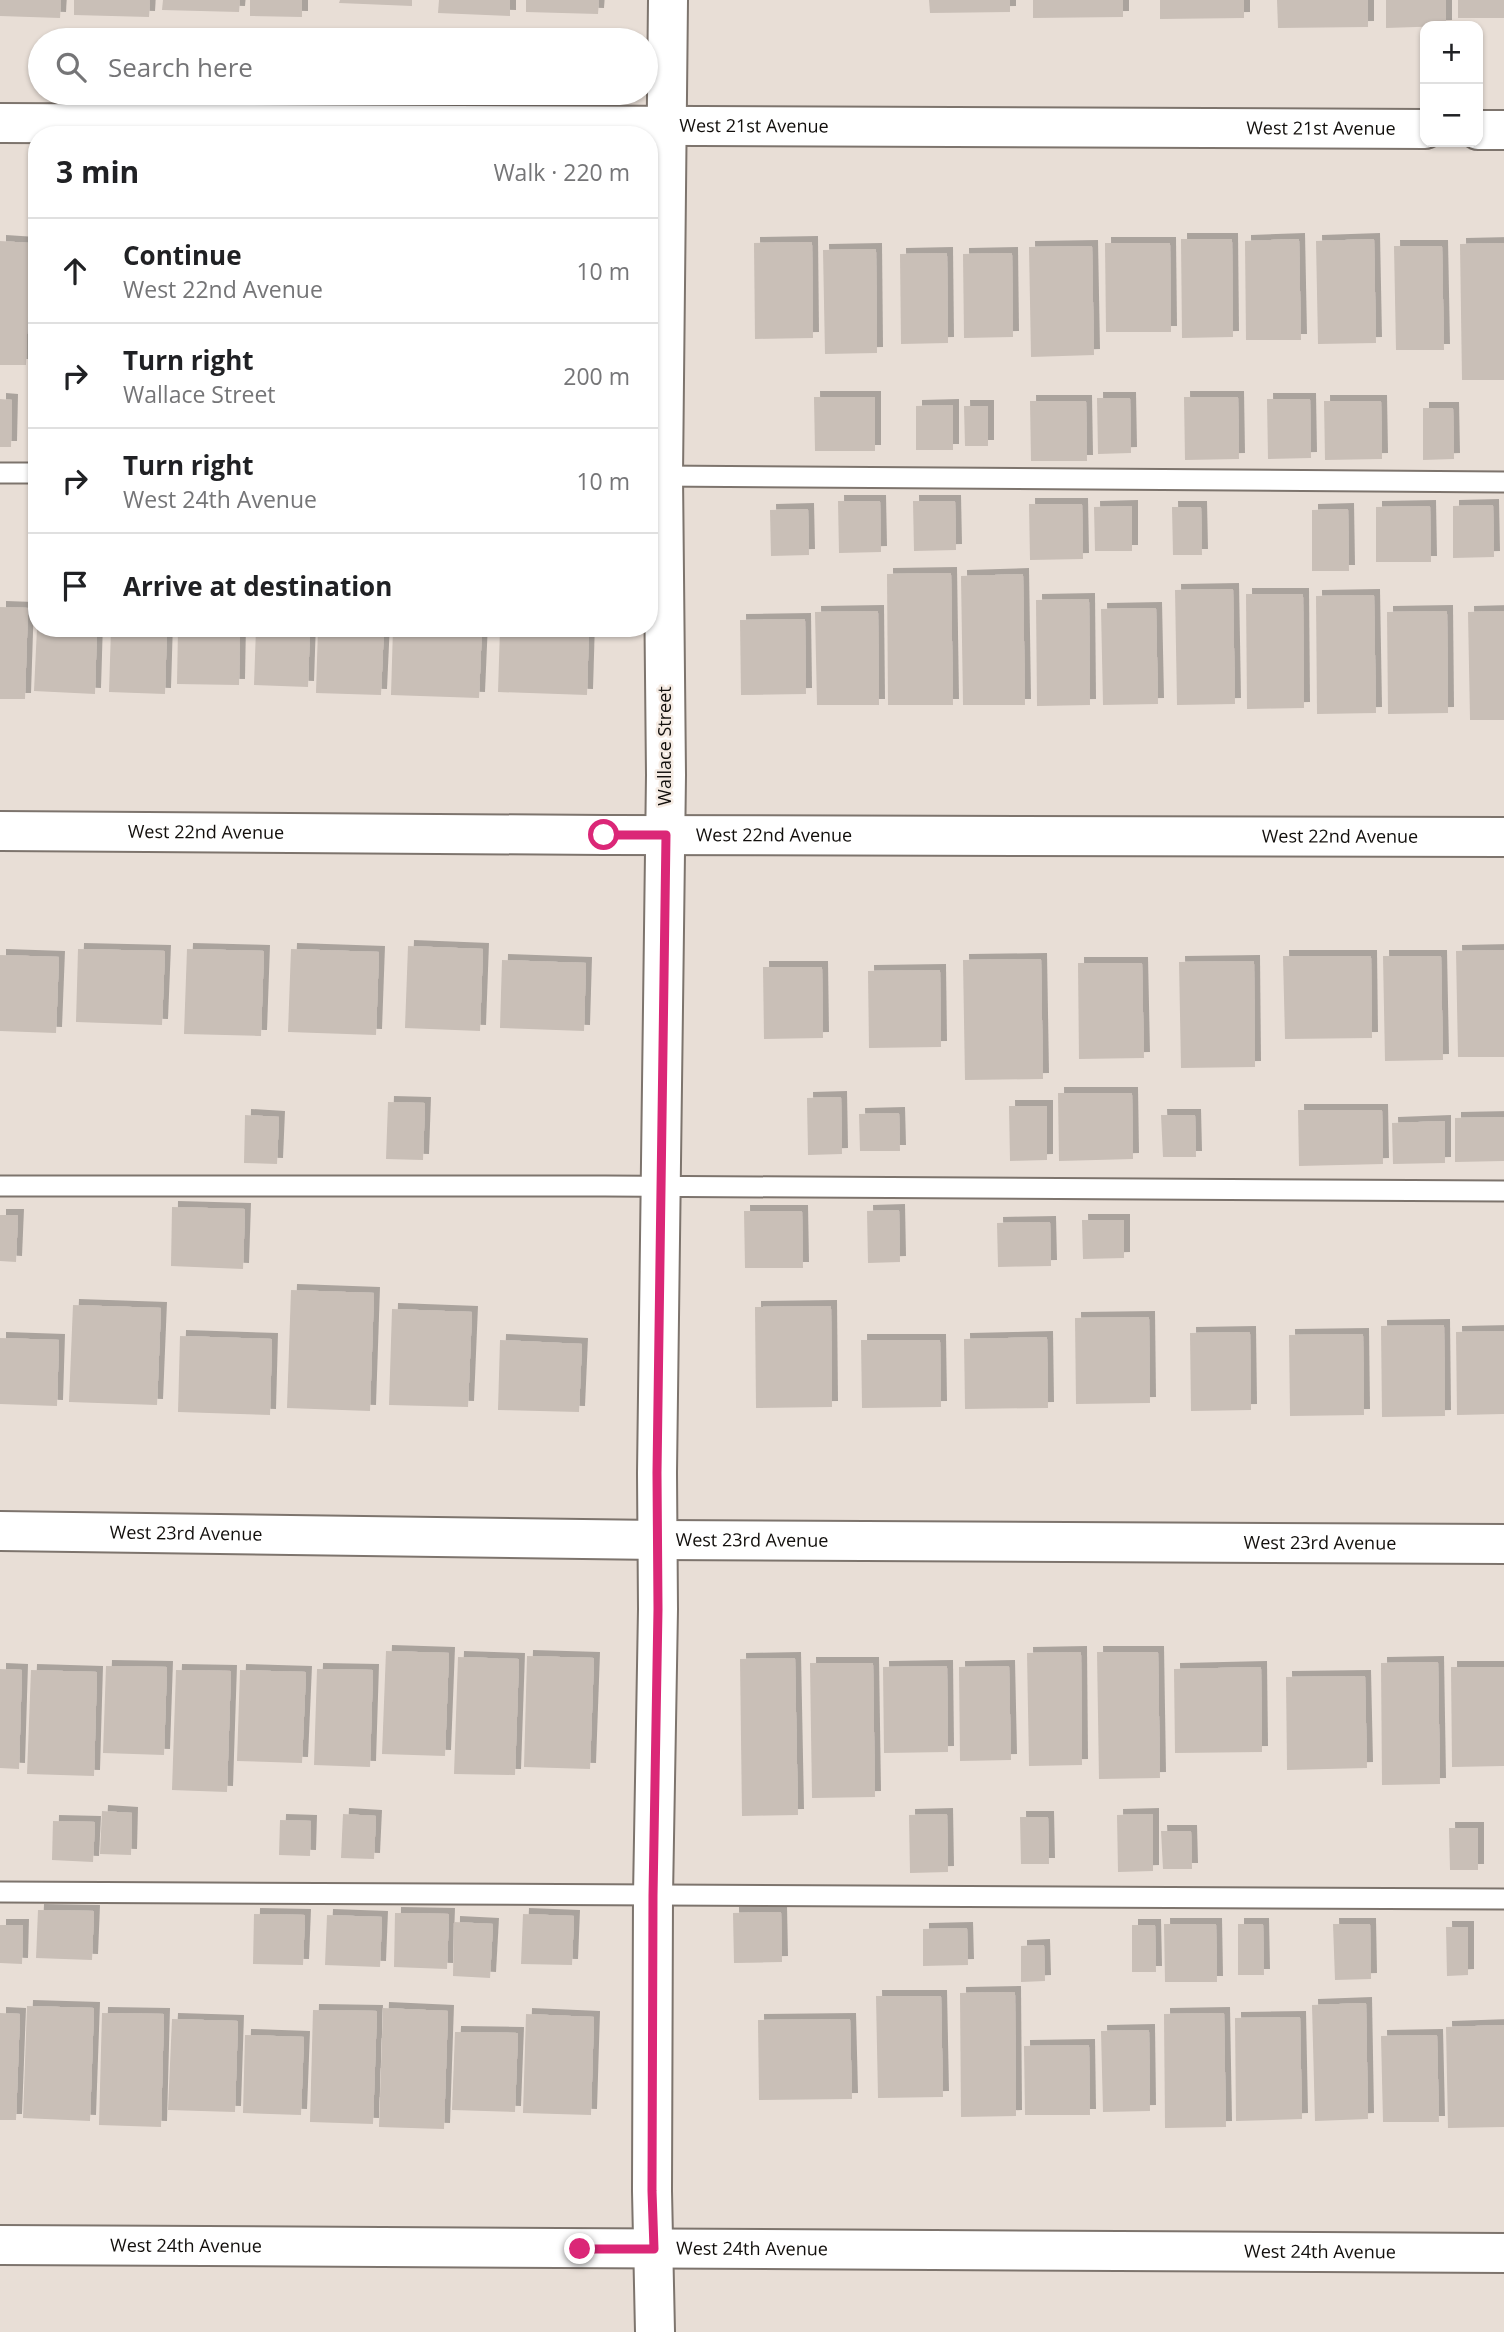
<!DOCTYPE html>
<meta charset="utf-8">
<style>
body{margin:0;font-family:"Open Sans",sans-serif;background:#f6f6f6;color:#202124}
.controls{position:absolute;right:21px;top:21px;display:grid;overflow:hidden;border-radius:14px;box-shadow:0 2px 5px #0004}
.controls button{width:63px;height:63px;display:grid;place-items:center;padding:0;border:0;border-bottom:2px solid #e0e0e0;background:#fff;color:#202124;font:35px sans-serif}
.stop{position:absolute;width:21px;height:21px;margin:-16px;border:5px solid #db2777;border-radius:50%;background:#fff}
.stop.end{background:#db2777;border-color:#fff;box-shadow:0 2px 7px #0008}
.list{margin:0;padding:0;list-style:none}
h2{display:flex;justify-content:space-between;align-items:center;height:91px;margin:0;padding:0 28px;font-size:30px}
h2 small{font-size:23px;font-weight:400;color:#757577}
.list li{display:grid;grid-template-columns:46px 1fr auto;gap:21px;align-items:center;box-sizing:border-box;height:105px;padding:0 28px;border-top:2px solid #e0e0e0}
.list b{display:block;font-size:26px;white-space:nowrap}
.list p{margin:0;font-size:23px;white-space:nowrap;color:#757577}
.list em{font-size:23px;font-style:normal;color:#757577}
.icon{flex:none;width:38px;height:38px;fill:none;stroke:currentColor;stroke-width:2;stroke-linecap:round;stroke-linejoin:round}
.map{position:relative;flex:none;width:1504px;height:2332px;overflow:hidden}
.search{position:absolute;background:#fff;box-shadow:0 2px 5px #0004;left:28px;top:28px;width:630px;height:77px;display:flex;align-items:center;gap:18px;box-sizing:border-box;padding:0 24px;border-radius:38px;color:#757577;font-size:26px}
.panel{position:absolute;background:#fff;box-shadow:0 2px 5px #0004;left:28px;top:126px;width:630px;height:511px;border-radius:28px}
.map>svg:first-child{display:block}
.building{fill:#c9bfb7;filter:url(#shadow)}
.lines{fill:none;stroke-linecap:round;stroke-linejoin:round}
.lane-casing{stroke:#7d746d;stroke-width:23}
.street-casing{stroke:#7d746d;stroke-width:42}
.lane{stroke:#fff;stroke-width:19}
.street{stroke:#fff;stroke-width:38}
.route{stroke:#db2777;stroke-width:9}
.labels{text-anchor:middle;stroke-width:5;stroke-linejoin:round;paint-order:stroke}
.street-label{font-size:18px;fill:#120f0c;stroke:#f5ebe3}
</style>
<div class="map">
<svg width="1504" height="2332" viewBox="0 0 1504 2332">
<defs>
<filter id="shadow"><feDropShadow dx="6" dy="-6" stdDeviation="0" flood-color="#0004"/></filter>
</defs>
<rect width="100%" height="100%" fill="#e8ded6"/>
<g class="building">
<path d="M0,0h61l-1,18 -60,-2z"/>
<path d="M74,0h76l-1,17 -75,-2z"/>
<path d="M163,0h77l-1,12 -77,-2z"/>
<path d="M250,0h52v17l-52,-1z"/>
<path d="M340,0h72v6l-73,-3z"/>
<path d="M439,0h71v16l-72,-3z"/>
<path d="M526,0h73l-1,14 -72,-2z"/>
<path d="M929,0h81v12l-80,1z"/>
<path d="M1033,0h90v17l-90,1z"/>
<path d="M1160,0h84v18l-84,1z"/>
<path d="M1277,0h91v27l-90,1z"/>
<path d="M1386,0h60v26l-60,2z"/>
<rect x="1458" y="0" width="46" height="18"/>
<path d="M1181,239h51l1,98 -51,1z"/>
<path d="M1299,239l2,101h-55l-1,-99z"/>
<path d="M1374,239l2,104 -58,1 -2,-103z"/>
<path d="M0,241l30,2 -4,122h-26z"/>
<path d="M812,242l1,96 -58,1 -1,-96z"/>
<path d="M1105,243h65l1,89h-65z"/>
<path d="M1504,243v137h-42l-2,-136z"/>
<path d="M1092,246l2,109 -63,2 -2,-110z"/>
<path d="M1394,246h48l2,104h-48z"/>
<path d="M876,249l1,104 -52,1 -2,-104z"/>
<path d="M947,253l1,90 -47,1 -1,-90z"/>
<path d="M1012,253l1,84 -49,1 -1,-84z"/>
<path d="M814,397h61v54h-60z"/>
<path d="M1184,397h54l1,62 -54,1z"/>
<path d="M1097,398h33l1,55 -33,1z"/>
<path d="M0,399l12,1 -1,47h-11z"/>
<path d="M31,399h6v42h-7z"/>
<path d="M1267,399h43l1,59 -43,1z"/>
<path d="M1030,401h56l1,60h-56z"/>
<path d="M1324,401h57l1,58 -57,1z"/>
<path d="M953,405v45h-37v-44z"/>
<path d="M964,406h24v40h-23z"/>
<path d="M1423,408h30l1,51 -31,1z"/>
<path d="M838,501h42l1,51 -42,1z"/>
<path d="M913,501h42l1,49 -42,1z"/>
<path d="M1029,504h53l1,55 -53,1z"/>
<path d="M1493,505l1,52 -41,1v-52z"/>
<path d="M1132,506v45h-37l-1,-44z"/>
<path d="M1430,506l1,56h-55v-55z"/>
<path d="M1172,507h29l1,48h-29z"/>
<path d="M808,509l1,46 -38,1 -1,-46z"/>
<path d="M1348,509l1,62h-37v-61z"/>
<path d="M951,573l2,132h-65l-1,-131z"/>
<path d="M1023,574l2,131h-62l-2,-129z"/>
<path d="M1233,589l2,115 -58,1 -2,-115z"/>
<path d="M1246,594h57l1,114 -57,1z"/>
<path d="M1374,595l2,118 -59,1 -1,-118z"/>
<path d="M1089,599l1,106 -53,1 -1,-106z"/>
<path d="M0,607l28,1 -3,91h-25z"/>
<path d="M1156,608l2,96 -55,1 -2,-96z"/>
<path d="M878,611l1,94h-62l-2,-93z"/>
<path d="M1447,611l1,102 -60,1 -1,-102z"/>
<path d="M1504,611v109h-34l-2,-108z"/>
<path d="M805,619l1,75 -65,1 -1,-75z"/>
<path d="M37,628h60l-2,66 -61,-3z"/>
<path d="M111,628h56l-2,66 -56,-2z"/>
<path d="M178,628h62l-1,57 -62,-1z"/>
<path d="M256,628h54l-2,59 -54,-2z"/>
<path d="M318,628h66l-3,67 -65,-2z"/>
<path d="M393,628h89l-3,70 -88,-3z"/>
<path d="M500,628h89l-2,67 -89,-3z"/>
<path d="M408,946l75,3 -3,82 -75,-3z"/>
<path d="M78,949l87,2 -3,74 -86,-3z"/>
<path d="M187,949l77,2 -3,85 -77,-2z"/>
<path d="M291,949l88,3 -3,83 -88,-3z"/>
<path d="M1504,950v107h-46l-2,-106z"/>
<path d="M0,955l59,2 -3,76 -56,-2z"/>
<path d="M1283,956h88l1,82 -87,1z"/>
<path d="M1383,956h58l2,104 -58,1z"/>
<path d="M1041,959l2,120 -78,1 -2,-120z"/>
<path d="M502,960l84,3 -2,68 -84,-3z"/>
<path d="M1254,961l1,106 -74,1 -2,-106z"/>
<path d="M1078,963h64l2,95 -65,1z"/>
<path d="M763,967h59l1,71 -59,1z"/>
<path d="M940,970l1,77 -72,1 -1,-77z"/>
<path d="M1058,1093h74l1,66 -74,2z"/>
<path d="M841,1097l1,57 -34,1 -1,-57z"/>
<path d="M388,1102l37,1 -2,57 -37,-1z"/>
<path d="M1009,1106h38v54l-37,1z"/>
<path d="M1298,1110h84l1,54 -84,2z"/>
<path d="M899,1113l1,38h-40l-1,-37z"/>
<path d="M245,1115l34,2 -2,47 -33,-1z"/>
<path d="M1161,1115h34l1,42h-33z"/>
<path d="M1504,1117v44l-49,1v-44z"/>
<path d="M1445,1121v42l-52,1 -1,-41z"/>
<path d="M172,1207l73,2 -2,60 -72,-3z"/>
<path d="M899,1210l1,52 -32,1 -1,-52z"/>
<path d="M744,1211h58l1,57h-58z"/>
<path d="M0,1215h18l-2,47 -16,-1z"/>
<path d="M1082,1220h42v38l-41,1z"/>
<path d="M1050,1222l1,44 -53,1 -1,-44z"/>
<path d="M291,1290l83,3 -4,118 -83,-3z"/>
<path d="M73,1305l88,3 -4,97 -88,-3z"/>
<path d="M831,1306l1,101 -76,1 -1,-101z"/>
<path d="M392,1309l80,3 -4,95 -79,-2z"/>
<path d="M1149,1317l1,86 -74,1 -1,-86z"/>
<path d="M1444,1325l1,91 -63,1 -1,-91z"/>
<path d="M1504,1331v83l-47,1 -1,-83z"/>
<path d="M1250,1332l1,78 -60,1 -1,-78z"/>
<path d="M1363,1334l1,81 -74,1 -1,-81z"/>
<path d="M180,1336l92,3 -2,76 -92,-3z"/>
<path d="M1047,1337l1,71 -83,1 -1,-70z"/>
<path d="M0,1338l59,2 -2,66 -57,-2z"/>
<path d="M500,1340l82,4 -3,68 -81,-2z"/>
<path d="M861,1340h79l1,67 -79,1z"/>
<path d="M386,1651l63,2 -4,103 -63,-2z"/>
<path d="M1081,1652l1,113 -53,1 -2,-113z"/>
<path d="M1097,1652h61l2,126 -61,1z"/>
<path d="M527,1656l67,2 -4,111 -66,-2z"/>
<path d="M458,1657l61,2 -4,116 -61,-1z"/>
<path d="M795,1658l3,157 -56,1 -2,-157z"/>
<path d="M1438,1662l2,122 -58,1 -1,-122z"/>
<path d="M810,1663h63l2,134 -63,1z"/>
<path d="M106,1666l61,1 -3,88 -61,-2z"/>
<path d="M947,1666l1,86 -64,1 -1,-86z"/>
<path d="M1009,1666l2,94 -51,1 -1,-94z"/>
<path d="M1261,1667l1,85 -87,1 -1,-84z"/>
<path d="M1451,1667h53v99l-52,1z"/>
<path d="M0,1669l22,1 -3,99 -19,-1z"/>
<path d="M317,1669l56,1 -3,97 -56,-2z"/>
<path d="M31,1670l66,2 -3,104 -67,-2z"/>
<path d="M176,1670l55,1 -4,121 -55,-2z"/>
<path d="M240,1670l66,2 -4,91 -65,-2z"/>
<path d="M1365,1676l2,92 -80,2 -1,-93z"/>
<path d="M102,1811l30,2 -1,42 -31,-1z"/>
<path d="M343,1814l33,2 -2,43 -33,-1z"/>
<path d="M947,1814l1,58 -38,1 -1,-58z"/>
<path d="M1153,1814v57l-35,1 -1,-57z"/>
<path d="M1020,1817h28l1,47h-28z"/>
<path d="M280,1820l31,1 -1,35 -31,-1z"/>
<path d="M53,1821l42,1 -2,40 -41,-2z"/>
<path d="M1449,1828h29v42h-28z"/>
<path d="M1161,1831h30l1,38h-29z"/>
<path d="M38,1910l56,1 -2,49 -56,-2z"/>
<path d="M781,1912l1,50 -48,1 -1,-50z"/>
<path d="M395,1913l54,1 -2,55 -53,-2z"/>
<path d="M254,1914l51,1 -2,50 -50,-1z"/>
<path d="M523,1914l51,2 -2,49 -51,-1z"/>
<path d="M327,1915l55,2 -2,50 -55,-2z"/>
<path d="M454,1922l39,2 -3,54 -37,-2z"/>
<path d="M1164,1924h52l1,58h-52z"/>
<path d="M1238,1924h25l1,51h-26z"/>
<path d="M1333,1924h37l1,55 -36,1z"/>
<path d="M0,1925h23l-1,39 -22,-1z"/>
<path d="M1132,1925h23l1,47h-24z"/>
<path d="M1446,1927h22v48l-21,1z"/>
<path d="M967,1928l1,37 -45,1v-37z"/>
<path d="M1044,1945l1,36 -24,1v-36z"/>
<path d="M1015,1992l1,124 -55,1 -1,-124z"/>
<path d="M876,1996h65l2,101 -65,1z"/>
<path d="M1366,2003l2,116 -53,2 -3,-116z"/>
<path d="M27,2006l67,2 -4,113 -67,-3z"/>
<path d="M383,2008l65,3 -4,118 -65,-2z"/>
<path d="M313,2010l64,1 -4,113 -63,-2z"/>
<path d="M0,2013l20,1 -4,106h-16z"/>
<path d="M102,2013l62,1 -3,113 -62,-2z"/>
<path d="M1224,2013l2,114 -61,1 -1,-114z"/>
<path d="M526,2014l68,3 -3,98 -68,-2z"/>
<path d="M1300,2017l2,102 -66,2 -1,-103z"/>
<path d="M172,2019l66,2 -3,91 -67,-2z"/>
<path d="M850,2019l2,80 -93,1 -1,-80z"/>
<path d="M1504,2025v102l-56,1 -2,-101z"/>
<path d="M1149,2030l1,81 -47,1 -2,-81z"/>
<path d="M455,2032l63,1 -3,79 -63,-2z"/>
<path d="M245,2035l59,2 -3,78 -58,-2z"/>
<path d="M1437,2035l2,87h-56l-2,-86z"/>
<path d="M1089,2045l1,70h-65l-1,-69z"/>
</g>
<g class="lines">
<g class="lane-casing">
<g id="lane">
<path d="M0,473h37"/>
<path d="M657,476l847,6"/>
<path d="M0,1186h605l899,5"/>
<path d="M0,1892l1504,7"/>
</g>
</g>
<g class="street-casing">
<g id="street">
<path id="s1" d="M0,123l1425,6"/>
<path d="M1478,130h26"/>
<path id="s2" d="M0,831l604,4 900,2"/>
<path id="s3" d="M0,1531l658,9 846,4"/>
<path id="s4" d="M0,2245l1504,8"/>
<path d="M655,2332l-3,-141 1,-295 5,-287 -1,-136 9,-698 -3,-299 5,-476"/>
</g>
</g>
<use href="#lane" class="lane"/>
<use href="#street" class="street"/>
</g>
<g class="lines">
<path class="route" d="M580,2249h74l-2,-58 1,-295 5,-287 -1,-136 9,-638h-62"/>
</g>
<g class="labels">
<g class="street-label">
<text dy="6" stroke="none"><textPath href="#s1" startOffset="754">West 21st Avenue</textPath></text>
<text dy="6" stroke="none"><textPath href="#s1" startOffset="1321">West 21st Avenue</textPath></text>
<text transform="translate(665 746) rotate(-90)" y="6">Wallace Street</text>
<text dy="6" stroke="none"><textPath href="#s2" startOffset="206">West 22nd Avenue</textPath></text>
<text dy="6" stroke="none"><textPath href="#s2" startOffset="774">West 22nd Avenue</textPath></text>
<text dy="6" stroke="none"><textPath href="#s2" startOffset="1340">West 22nd Avenue</textPath></text>
<text dy="6" stroke="none"><textPath href="#s3" startOffset="186">West 23rd Avenue</textPath></text>
<text dy="6" stroke="none"><textPath href="#s3" startOffset="752">West 23rd Avenue</textPath></text>
<text dy="6" stroke="none"><textPath href="#s3" startOffset="1320">West 23rd Avenue</textPath></text>
<text dy="6" stroke="none"><textPath href="#s4" startOffset="186">West 24th Avenue</textPath></text>
<text dy="6" stroke="none"><textPath href="#s4" startOffset="752">West 24th Avenue</textPath></text>
<text dy="6" stroke="none"><textPath href="#s4" startOffset="1320">West 24th Avenue</textPath></text>
</g>
</g>
</svg>
<div class="controls">
<button>+</button>
<button>−</button>
</div>
<div class="stop" style="left:604px;top:835px"></div>
<div class="stop end" style="left:580px;top:2249px"></div>
<div class="search"><svg class="icon" aria-label="search" viewBox="0 0 24 24"><circle cx="10" cy="10" r="6"/><path d="M15 15l6 6"/></svg>Search here</div>
<section class="panel">
<h2>3 min<small>Walk · 220 m</small></h2>
<ul class="list">
<li><svg class="icon" aria-label="ahead" viewBox="0 0 24 24"><path d="M12 20V5M6 11l6-6 6 6"/></svg><div><b>Continue</b><p>West 22nd Avenue</p></div><em>10 m</em></li>
<li><svg class="icon" aria-label="right" viewBox="0 0 24 24"><path d="M7 20v-9h11M14 6l5 5-5 5"/></svg><div><b>Turn right</b><p>Wallace Street</p></div><em>200 m</em></li>
<li><svg class="icon" aria-label="right" viewBox="0 0 24 24"><path d="M7 20v-9h11M14 6l5 5-5 5"/></svg><div><b>Turn right</b><p>West 24th Avenue</p></div><em>10 m</em></li>
<li><svg class="icon" aria-label="arrive" viewBox="0 0 24 24"><path d="M6 21V4h12l-3 4 3 4H6"/></svg><div><b>Arrive at destination</b></div></li>
</ul>
</section>
</div>
